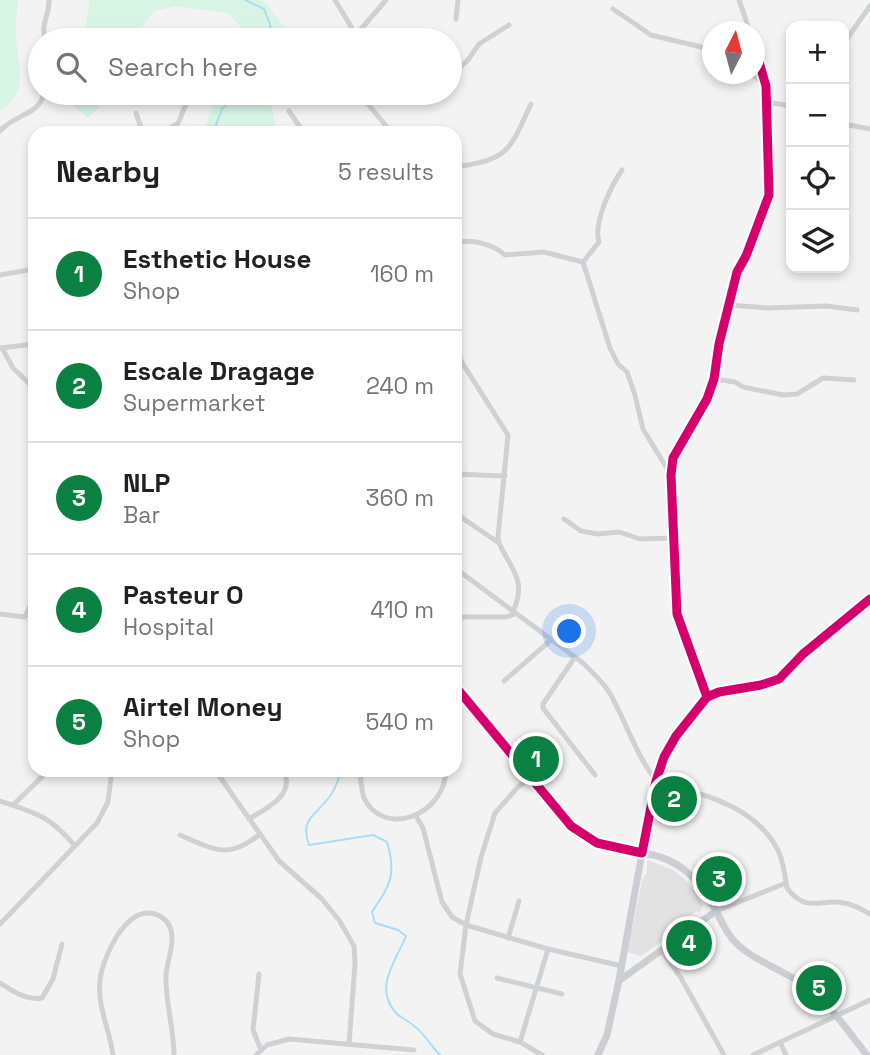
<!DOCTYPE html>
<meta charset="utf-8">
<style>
body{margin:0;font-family:"Space Grotesk",sans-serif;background:#f2f2f2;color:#202124}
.controls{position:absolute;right:21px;top:21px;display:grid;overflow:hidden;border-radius:14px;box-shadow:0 4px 10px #0003}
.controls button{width:63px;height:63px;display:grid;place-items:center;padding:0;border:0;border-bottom:2px solid #e0e0e0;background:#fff;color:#202124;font:35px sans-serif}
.compass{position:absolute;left:702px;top:21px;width:63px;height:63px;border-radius:50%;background:#fff;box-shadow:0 4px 10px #0003;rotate:6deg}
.you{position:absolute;left:570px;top:632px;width:24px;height:24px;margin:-18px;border:5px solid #fff;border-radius:50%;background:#1a73e8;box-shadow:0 0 0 10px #1a73e833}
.badge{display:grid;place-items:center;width:46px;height:46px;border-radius:50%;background:#0b8043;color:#fff;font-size:23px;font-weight:700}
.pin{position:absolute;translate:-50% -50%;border:4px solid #fff;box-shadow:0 2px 7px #0006}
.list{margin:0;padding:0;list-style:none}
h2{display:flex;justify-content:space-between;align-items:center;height:91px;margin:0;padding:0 28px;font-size:30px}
h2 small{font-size:23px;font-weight:400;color:#757577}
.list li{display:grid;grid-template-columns:46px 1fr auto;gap:21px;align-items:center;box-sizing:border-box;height:112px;padding:0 28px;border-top:2px solid #e0e0e0}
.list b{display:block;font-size:26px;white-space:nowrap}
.list p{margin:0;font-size:23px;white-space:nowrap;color:#757577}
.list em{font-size:23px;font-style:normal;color:#757577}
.icon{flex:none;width:38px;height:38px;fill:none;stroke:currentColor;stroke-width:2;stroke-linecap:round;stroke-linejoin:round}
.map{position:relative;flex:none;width:870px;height:1055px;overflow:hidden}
.search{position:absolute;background:#fff;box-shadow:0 4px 10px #0003;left:28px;top:28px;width:434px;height:77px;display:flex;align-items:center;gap:18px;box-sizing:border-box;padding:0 24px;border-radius:38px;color:#757577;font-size:26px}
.panel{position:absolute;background:#fff;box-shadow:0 4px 10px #0003;left:28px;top:126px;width:434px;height:651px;border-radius:21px}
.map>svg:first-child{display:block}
.education{fill:#e2e2e3}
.green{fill:#d7f4e5}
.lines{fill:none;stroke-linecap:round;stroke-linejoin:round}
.stream{stroke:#aadcf3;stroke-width:2}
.minor{stroke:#cfd2d4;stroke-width:5}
.major{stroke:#cbced2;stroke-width:7}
.cycleway-casing{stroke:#fff;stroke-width:13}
.cycleway{stroke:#d6006c;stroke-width:9}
</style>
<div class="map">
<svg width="870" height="1055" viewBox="0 0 870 1055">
<rect width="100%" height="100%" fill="#f4f3f3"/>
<path class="education" d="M647,860l26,10 11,9 12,14 7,12 -3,8 -4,-2 -7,6v5l-48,34 -14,-4 16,-75 4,-3z"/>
<g class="green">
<path d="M0,0h18c-1,11 -3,23 -2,34 0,28 16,58 -16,77z"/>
<path d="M90,0h171l6,4 26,36h-44l-3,-8 -19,-19 -51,-7 -22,5 -22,29h-49z"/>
<path d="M69,93h36l-7,15 -10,10 -21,-17z"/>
<path d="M218,93h52l6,40h-73z"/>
</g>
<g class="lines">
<g class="stream">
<path d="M245,0l19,9 6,15 2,16"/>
<path d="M213,133l9,-24 15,-16"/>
<path d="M342,770c-4,8 -6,19 -12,26 -13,19 -31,22 -21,49l64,-10 14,7c10,33 3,43 -15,70l3,11 23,7 8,6c-10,25 -33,51 -10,77 5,5 13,8 18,13 11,8 17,20 26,29"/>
</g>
<g class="minor">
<path d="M335,0l21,35v5"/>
<path d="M739,0l11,32"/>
<path d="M613,9l38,26 50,12 11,6"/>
<path d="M456,19l2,-19"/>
<path d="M356,35l30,-35"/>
<path d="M46,40c-7,-13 4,-26 3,-40"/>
<path d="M844,43l26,-37"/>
<path d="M752,74l14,12"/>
<path d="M450,77l18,-17 11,-16 30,-19"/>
<path d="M357,93l1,6 10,5 24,29"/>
<path d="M767,102l24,4"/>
<path d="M368,104l34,-11"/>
<path d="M289,111l15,22"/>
<path d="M136,113l7,20"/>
<path d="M844,124l26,5"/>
<path d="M0,131c13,-16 40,-16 44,-38"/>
<path d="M163,133l15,-10 13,-30"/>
<path d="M455,167c55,-8 54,-16 76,-63"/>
<path d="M622,170c-11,16 -29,53 -23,72l-16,20 27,86 8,16 9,8 8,23 8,34 28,46"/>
<path d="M455,244c15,-7 39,1 50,11l39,-3 39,10"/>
<path d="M0,275l28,-5 7,-5"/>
<path d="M729,305l39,3 59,-2 30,4"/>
<path d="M455,316l2,30 4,15 47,74 -10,102 1,6c13,28 28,37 14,69"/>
<path d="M0,348l35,-4"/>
<path d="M2,348l11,20 22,21"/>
<path d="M714,379l21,3 8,5 40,8 14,-1 26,-16 31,2"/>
<path d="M455,474l50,2"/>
<path d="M461,517l38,26"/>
<path d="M564,519l17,12 17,3 21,-2 21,7 35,-1"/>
<path d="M455,568l128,95c9,9 19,18 26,29 18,30 28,69 53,95 44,4 100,24 118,68 4,11 5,22 7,33 19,26 35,10 57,15 8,1 19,7 26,11"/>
<path d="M0,614l25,3 10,-22"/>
<path d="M455,617h51l9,-3"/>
<path d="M575,657l-32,47v4l52,67"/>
<path d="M504,681l47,-41"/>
<path d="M455,686l116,140 26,17 45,10 14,-72 8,-24 12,-21 31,-39 12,-5 42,-7 18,-6 24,-25 67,-55"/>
<path d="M707,697l-30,-83 -6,-139 2,-17 34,-59 7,-20 5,-35 18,-72 9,-16 23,-61 -3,-109 -12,-41"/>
<path d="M215,770l64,91 42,37 18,22 15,26 1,18 -6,80"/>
<path d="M360,770c1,9 1,19 4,28 20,41 81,17 82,-28"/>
<path d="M529,779l-11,8 -23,26 -14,44 -15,68 -6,49 15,47 18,13 27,8 22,13"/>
<path d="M0,801c36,12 50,15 75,45"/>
<path d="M13,805l36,-35"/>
<path d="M416,816l7,12 19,74 10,15 14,8 82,24 74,17"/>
<path d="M249,819c18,-11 46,-23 35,-49"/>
<path d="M180,835c35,15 49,25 80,-1"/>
<path d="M716,911l70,-28"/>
<path d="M0,924l97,-101 11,-21 4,-32"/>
<path d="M508,938l11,-37"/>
<path d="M662,951l19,27 43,77"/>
<path d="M259,974l-6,56 8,20"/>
<path d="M497,978l65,16"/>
<path d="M0,983c13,8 26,18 42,15l11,-19 9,-35"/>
<path d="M520,1042l28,-93"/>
<path d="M780,1042l6,13"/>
<path d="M113,1055c-3,-24 -16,-49 -13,-74 2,-23 26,-76 55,-67 6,2 13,7 15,13 6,15 -3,33 -4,48 -1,27 8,53 8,80"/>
<path d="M256,1055l11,-10 22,-6 125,11"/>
<path d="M753,1055l117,-55"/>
</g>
<g class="major">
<path d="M620,980l96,-69"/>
<path d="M598,1055l9,-20 12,-55 23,-127c35,4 57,25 73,56 7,13 12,26 23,36 18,17 44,24 64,39 27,18 45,46 65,71"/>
</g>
<g class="cycleway-casing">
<g id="cycleway">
<path d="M455,686l116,140 26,17 45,10 14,-72 8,-24 12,-21 31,-39 12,-5 42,-7 18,-6 24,-25 67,-55"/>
<path d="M707,697l-30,-83 -6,-139 2,-17 34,-59 7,-20 5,-35 18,-72 9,-16 23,-61 -3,-109 -12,-41"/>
</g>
</g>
<use href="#cycleway" class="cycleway"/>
</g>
</svg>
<div class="controls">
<button>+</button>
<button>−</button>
<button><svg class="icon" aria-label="locate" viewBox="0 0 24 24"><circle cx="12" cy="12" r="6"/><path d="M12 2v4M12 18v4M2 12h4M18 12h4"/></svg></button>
<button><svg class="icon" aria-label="layers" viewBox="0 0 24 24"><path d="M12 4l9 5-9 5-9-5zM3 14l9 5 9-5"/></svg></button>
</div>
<svg class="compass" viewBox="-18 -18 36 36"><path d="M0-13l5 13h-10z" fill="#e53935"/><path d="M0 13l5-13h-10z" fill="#757577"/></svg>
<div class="you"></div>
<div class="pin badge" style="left:536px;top:759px">1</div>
<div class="pin badge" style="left:674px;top:799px">2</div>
<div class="pin badge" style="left:719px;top:879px">3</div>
<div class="pin badge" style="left:689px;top:943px">4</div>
<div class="pin badge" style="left:819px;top:988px">5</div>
<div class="search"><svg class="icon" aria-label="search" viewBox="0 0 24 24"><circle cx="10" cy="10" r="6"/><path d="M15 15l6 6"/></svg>Search here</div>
<section class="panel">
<h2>Nearby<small>5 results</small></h2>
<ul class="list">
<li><span class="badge">1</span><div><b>Esthetic House</b><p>Shop</p></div><em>160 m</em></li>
<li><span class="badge">2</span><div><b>Escale Dragage</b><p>Supermarket</p></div><em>240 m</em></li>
<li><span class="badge">3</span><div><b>NLP</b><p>Bar</p></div><em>360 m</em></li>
<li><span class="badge">4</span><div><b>Pasteur O</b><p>Hospital</p></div><em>410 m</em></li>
<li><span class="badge">5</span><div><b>Airtel Money</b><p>Shop</p></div><em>540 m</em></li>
</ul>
</section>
</div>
